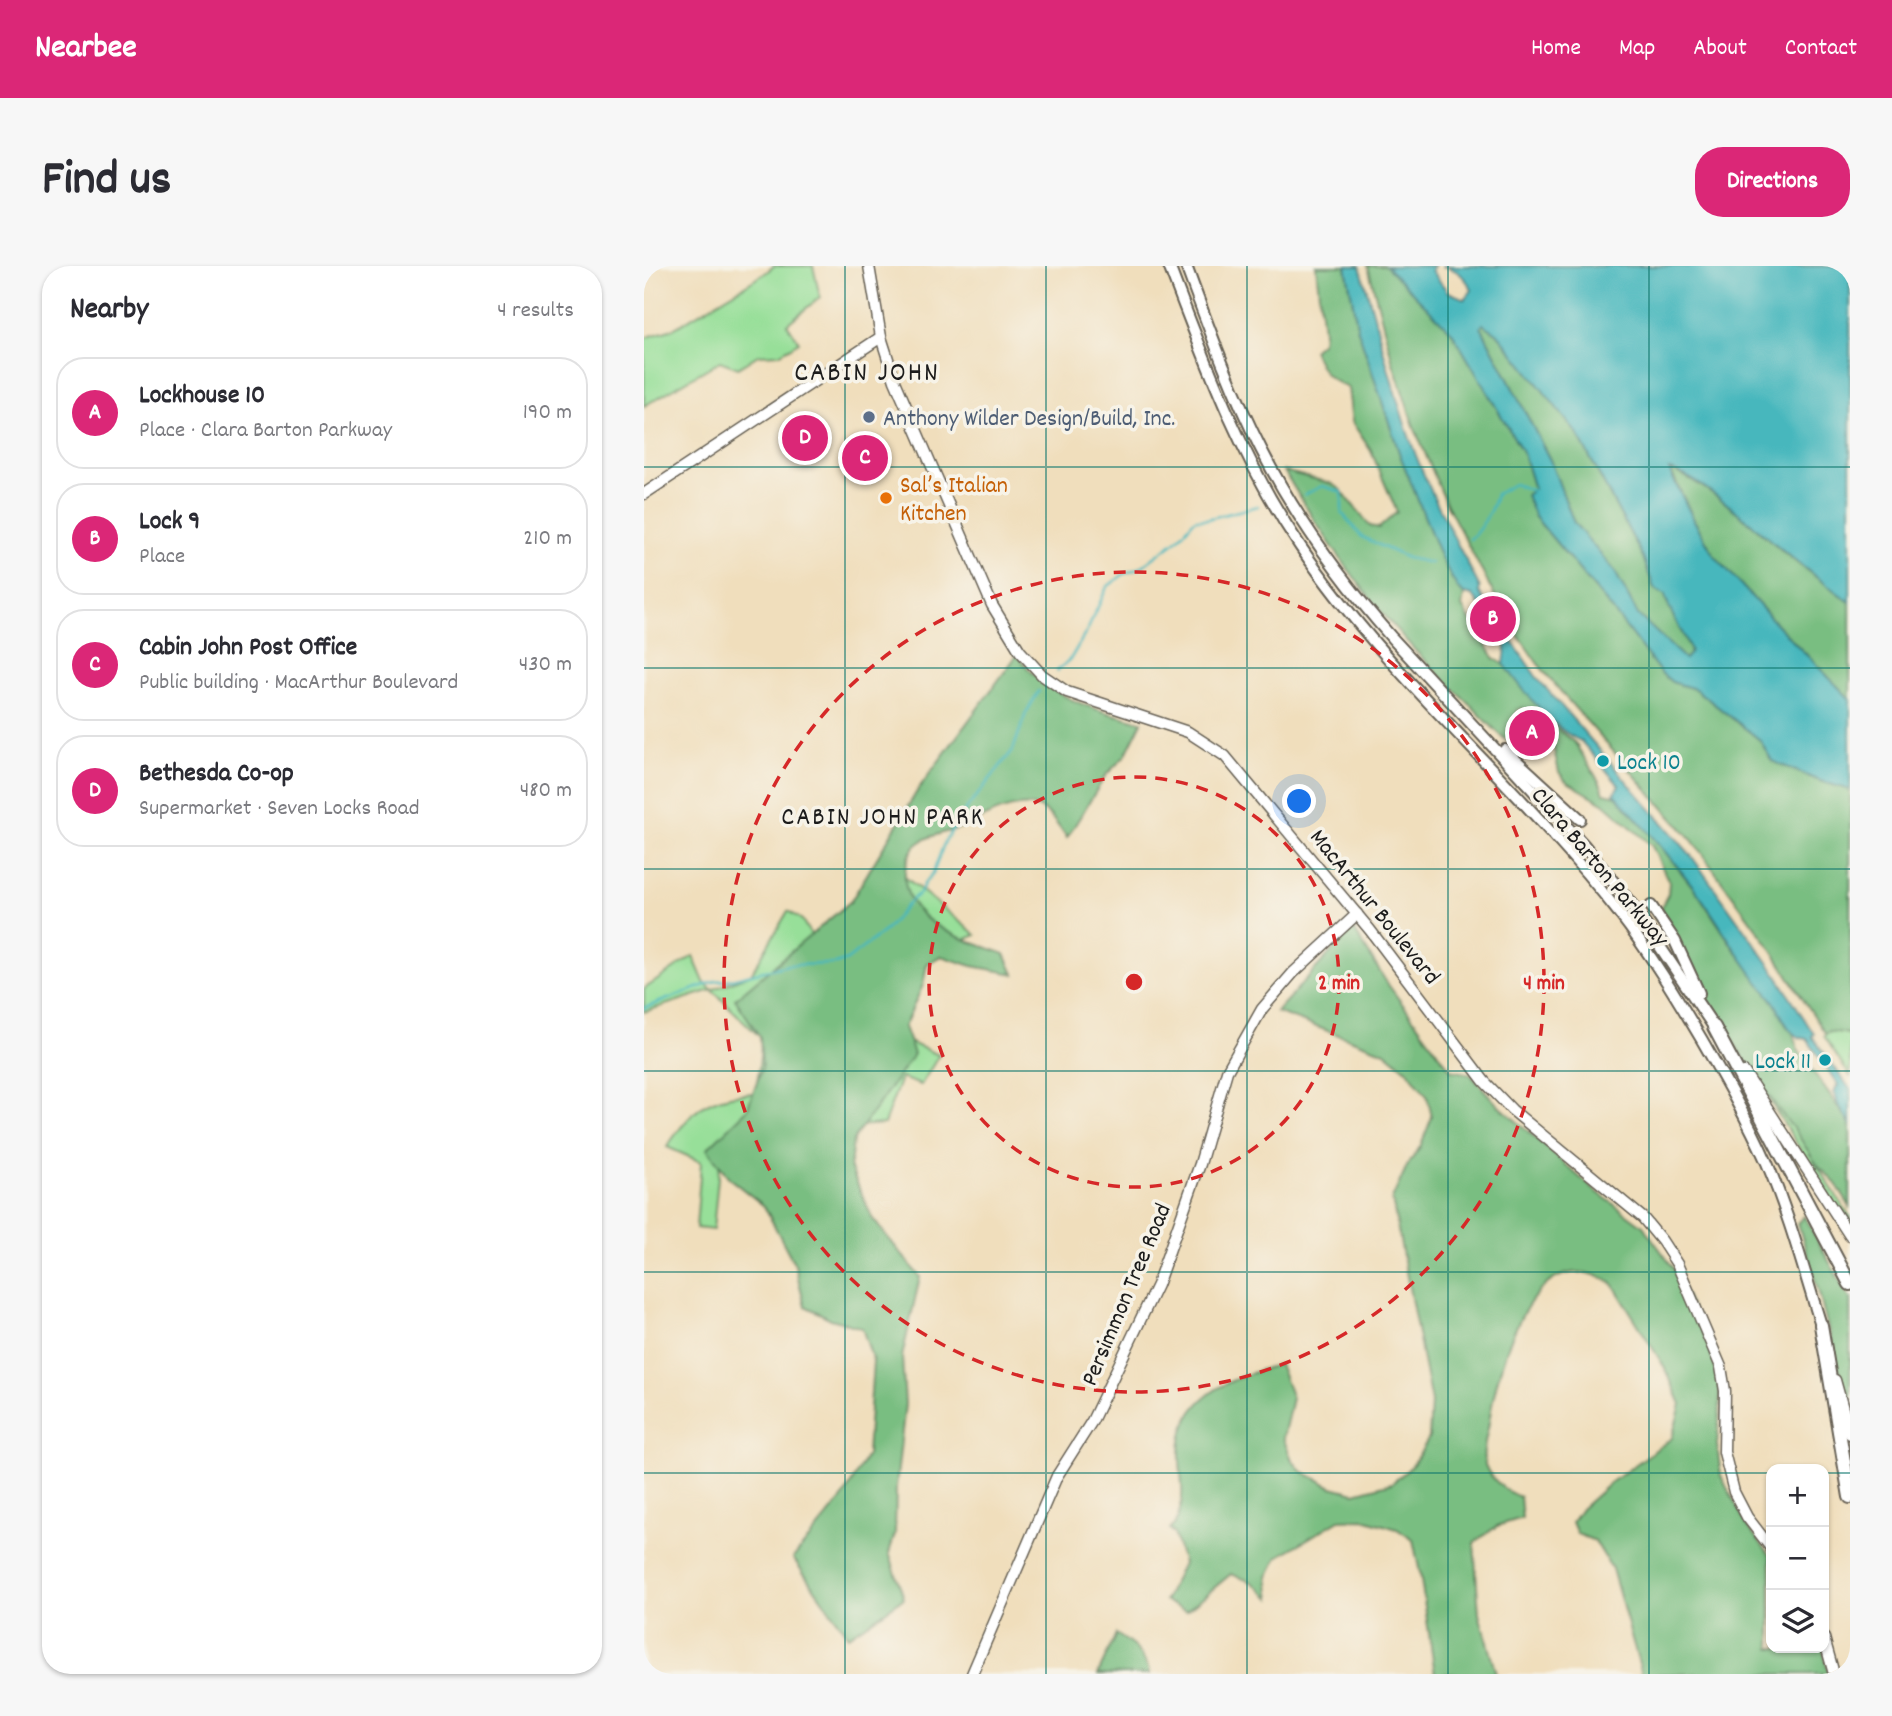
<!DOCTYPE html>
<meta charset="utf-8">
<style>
body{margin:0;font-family:Dekko,sans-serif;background:#f7f7f7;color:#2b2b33}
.controls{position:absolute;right:21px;bottom:21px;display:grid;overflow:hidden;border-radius:14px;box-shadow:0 2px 5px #0004}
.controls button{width:63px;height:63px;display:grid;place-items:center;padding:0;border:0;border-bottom:2px solid #e1e1e2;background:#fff;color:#2b2b33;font:35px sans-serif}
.you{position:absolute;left:656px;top:536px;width:24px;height:24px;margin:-18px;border:5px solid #fff;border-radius:50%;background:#1a73e8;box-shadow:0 0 0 10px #1a73e833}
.badge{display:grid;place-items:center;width:46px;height:46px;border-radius:50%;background:#db2777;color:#fff;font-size:23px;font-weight:700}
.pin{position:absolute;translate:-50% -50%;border:4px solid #fff;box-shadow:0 2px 7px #0006}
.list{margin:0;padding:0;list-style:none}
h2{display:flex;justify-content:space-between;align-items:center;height:91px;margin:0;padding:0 28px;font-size:30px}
h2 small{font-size:23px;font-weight:400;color:#7c7c81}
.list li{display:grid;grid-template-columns:46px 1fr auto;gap:21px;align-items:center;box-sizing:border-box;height:112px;margin:0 14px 14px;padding:0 14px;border:2px solid #e1e1e2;border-radius:28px}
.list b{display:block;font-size:26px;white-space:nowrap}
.list p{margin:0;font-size:23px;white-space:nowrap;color:#7c7c81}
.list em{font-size:23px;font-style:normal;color:#7c7c81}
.icon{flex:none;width:38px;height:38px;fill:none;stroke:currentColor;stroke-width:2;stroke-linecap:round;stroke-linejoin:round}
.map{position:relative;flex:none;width:1206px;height:1408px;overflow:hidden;border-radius:28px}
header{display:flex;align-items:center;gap:42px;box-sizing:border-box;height:98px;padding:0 35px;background:#db2777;color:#fff}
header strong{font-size:33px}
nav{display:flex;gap:38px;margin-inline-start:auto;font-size:24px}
.intro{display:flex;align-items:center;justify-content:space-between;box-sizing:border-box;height:168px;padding:0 42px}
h1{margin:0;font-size:49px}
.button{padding:18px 32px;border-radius:28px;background:#db2777;color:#fff;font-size:24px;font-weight:700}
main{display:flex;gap:42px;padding:0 42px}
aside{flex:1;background:#fff;border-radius:28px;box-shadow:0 2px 5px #0004}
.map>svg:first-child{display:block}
.green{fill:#97df99;stroke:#5a7e5a;stroke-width:2}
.forest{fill:#79be81;stroke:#4a6d4e;stroke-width:2}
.water{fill:#47b7bd;stroke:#326a6c;stroke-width:2;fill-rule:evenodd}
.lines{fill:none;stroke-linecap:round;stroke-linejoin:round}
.stream{stroke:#47b7bd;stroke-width:2.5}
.secondary-casing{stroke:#666054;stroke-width:13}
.primary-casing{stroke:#666054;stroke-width:14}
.motorway-casing{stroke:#666054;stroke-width:16}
.secondary{stroke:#fff;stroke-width:10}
.primary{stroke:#fff;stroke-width:10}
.motorway{stroke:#fff;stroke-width:12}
.grid{fill:none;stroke:#0f766e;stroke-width:2;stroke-opacity:0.55}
.ring{fill:none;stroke:#d62828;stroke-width:3.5;stroke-dasharray:12 9}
.service-dot{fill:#5c6f8a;stroke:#f7f3e8;stroke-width:2.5}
.food-dot{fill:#e8710a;stroke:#f7f3e8;stroke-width:2.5}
.culture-dot{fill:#0f9aa8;stroke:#f7f3e8;stroke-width:2.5}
.labels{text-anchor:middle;stroke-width:7;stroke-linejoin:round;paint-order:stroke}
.service-label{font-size:24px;fill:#4e5e75;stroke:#f7f3e8;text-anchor:start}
.food-label{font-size:24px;fill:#c56008;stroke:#f7f3e8;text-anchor:start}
.culture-label{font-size:24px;fill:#0d838f;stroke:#f7f3e8;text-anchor:start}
.street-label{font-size:24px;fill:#1c1c1c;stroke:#f7f3e8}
.neighbourhood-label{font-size:26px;letter-spacing:2px;fill:#1c1c1c;stroke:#f7f3e8}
.quarter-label{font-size:28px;letter-spacing:2px;fill:#1c1c1c;stroke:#f7f3e8}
.centre{fill:#d62828;stroke:#f7f3e8;stroke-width:3.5}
.ring-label{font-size:21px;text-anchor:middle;font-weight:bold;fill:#d62828;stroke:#f7f3e8;stroke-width:7;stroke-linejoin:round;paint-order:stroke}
</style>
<header>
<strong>Nearbee</strong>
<nav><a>Home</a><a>Map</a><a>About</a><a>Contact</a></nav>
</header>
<div class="intro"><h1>Find us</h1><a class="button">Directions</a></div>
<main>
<aside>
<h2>Nearby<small>4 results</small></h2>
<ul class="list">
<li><span class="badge">A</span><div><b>Lockhouse 10</b><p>Place · Clara Barton Parkway</p></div><em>190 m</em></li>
<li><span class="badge">B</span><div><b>Lock 9</b><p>Place</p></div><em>210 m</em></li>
<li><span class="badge">C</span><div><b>Cabin John Post Office</b><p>Public building · MacArthur Boulevard</p></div><em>430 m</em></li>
<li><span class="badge">D</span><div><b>Bethesda Co-op</b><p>Supermarket · Seven Locks Road</p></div><em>480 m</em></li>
</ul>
</aside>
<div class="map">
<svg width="1206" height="1408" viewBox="0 0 1206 1408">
<rect width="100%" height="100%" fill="#f7f3e8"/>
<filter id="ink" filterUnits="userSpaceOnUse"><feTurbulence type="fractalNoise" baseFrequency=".0143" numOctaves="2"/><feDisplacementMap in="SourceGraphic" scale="14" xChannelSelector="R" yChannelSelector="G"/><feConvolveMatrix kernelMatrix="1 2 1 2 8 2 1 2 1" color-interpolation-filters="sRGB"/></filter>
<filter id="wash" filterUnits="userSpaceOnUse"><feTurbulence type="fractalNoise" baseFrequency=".00686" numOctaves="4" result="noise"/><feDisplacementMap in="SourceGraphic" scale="28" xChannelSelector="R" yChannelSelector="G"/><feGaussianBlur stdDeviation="1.57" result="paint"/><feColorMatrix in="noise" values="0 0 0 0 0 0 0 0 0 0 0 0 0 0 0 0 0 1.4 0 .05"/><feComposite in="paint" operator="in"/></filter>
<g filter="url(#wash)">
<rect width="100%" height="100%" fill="#f0debc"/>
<g class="green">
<path d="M130,0h39l7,31 -33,27 12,18 -20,12 -21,1 -20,13 -18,-7 -76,45v-68l29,-9 91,-55z"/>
<path d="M250,602l82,67 -42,17 -84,65 89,38 -18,30 -20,-7 -17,46 -95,7 -36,49 -34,-13 -6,63 -17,-2 5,-66 -34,-15c26,-39 41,-52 89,-54l6,-54 -50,-49 -68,22v-23l49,-33 11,26 8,8 39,-16 37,-63 14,9 7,12 6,6z"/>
<path d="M1071,749l63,94 18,23 54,85v10z"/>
<path d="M1185,765l21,3v42l-26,-40z"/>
</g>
<g class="forest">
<path d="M672,0h30l12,64 42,125 41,103 11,21 12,15 -2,13 33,52 9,5 51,63 20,16 25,40 4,10 13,3 43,49 39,50 36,55 45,59 6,16 7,8 5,17 52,74v83l-14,-23 -21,-22 -19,-30 -18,-23 -63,-94 -17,-30 -37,-78 7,-13 1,-12 -17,-36 -47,-42 -39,-23 -7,-9 -10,-43 -26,-21 -6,2c-5,12 -3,23 -5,35 -20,-16 -35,-35 -54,-52 -70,-64 -126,-140 -174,-222l46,12 10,6 30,37 9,2 18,-16 -26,-61 -19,-29 -4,-34c-22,-10 -26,-15 -35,-38l9,-8 1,-10z"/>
<path d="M724,0h18l66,66 71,121 11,36 1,28 76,91 50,65 11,9 23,7 65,51 12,21 48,20 30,9v244l-21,-3 -4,2 -51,-80 -82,-113 -125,-141 -29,-35 -30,-43 -62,-118 -32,-76 -21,-64z"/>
<path d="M839,58l14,9 14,16 67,86 65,122 11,31 11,7c5,21 19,37 26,57l-6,8 -47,-45 -24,-45 -40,-47 -24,-63 -69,-133z"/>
<path d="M1026,203c48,21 87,61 127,94 17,13 36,26 53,39v97l-71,-72 -65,-72 -19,-33z"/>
<path d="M373,389c32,44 75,54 125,67l-17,34 -19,19 -39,63c-9,-11 -19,-31 -34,-32 -24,-3 -49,12 -71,21 -12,5 -30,7 -40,14 -12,7 -16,19 -17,31 -4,52 62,68 100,82l9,20 -42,-8 -31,-10 -14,8 -4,21 -19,42 10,27 -61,86 -3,27 22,51 48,59 -18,80 3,47 -9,83 -1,47 -6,19 15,45 -56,38 -55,-78 52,-63 22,-40 6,-94 -11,-33 -31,-9 -26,-13 -10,-41 -31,-59 -34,-27 -23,-30 40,-39 15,-42 -2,-31 -25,-38 116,-98 68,-113z"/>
<path d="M709,662l34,55 64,87 19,4 25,28 98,87 50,37 31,43 35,78 10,35 1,26 -3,37 4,31 26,50 24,30v92h52l5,26h-186l-30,-105 -17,-28 -18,-7 -5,-12 9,-13 29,-26 62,-45 9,-34 -16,-36 -52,-84c-81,-52 -116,83 -124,139 -2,11 -7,27 -5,37 2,16 22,32 36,37l2,21 -25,8 -23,17 5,71 17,60h-61l-15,-101 -7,-33 -16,-11 -33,-10 -25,1 -61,37 -10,20 3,21 -19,-16 -21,-8 -45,37 -21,-10 18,-38 -9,-29 -4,-5c8,-6 8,-14 11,-23 4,-19 -2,-35 -1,-54 1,-58 52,-73 99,-88l13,34 -9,40 9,22 9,11 31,16 23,6 37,-10 20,-17 17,-28 2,-36 -39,-203 14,-31 14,-21 12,-30 -5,-21 -19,-25 -23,-19 -109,-40z"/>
<path d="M1160,950l46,83v115l-31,-121 -21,-69z"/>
<path d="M472,1368c17,10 29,21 34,40h-52z"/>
</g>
<g class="water">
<path d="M702,0h14c18,59 30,118 51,176 18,51 45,98 69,146l-1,4 58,86 153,176 82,114 42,66 -2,2 38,53v35l-12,-19 -4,-13 4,-7 -31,-46c-21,-1 -24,-27 -36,-41 -27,-31 -47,-68 -71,-102 -26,-36 -56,-69 -86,-103l5,-8 -38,-44c-29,-12 -59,-52 -77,-77l2,-17 -33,-51 -9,-2 -6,-5 -17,-31 -41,-103 -42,-125z"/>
<path d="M742,0h48l-3,4 17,22 17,7 7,-9c-7,-14 -16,-22 -31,-24h409v336c-18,-13 -36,-26 -53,-40 -25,-20 -101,-90 -128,-92l26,52 19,33 65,72 71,72v91l-30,-9 -48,-20 -12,-21 -65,-51 -23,-7 -11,-9 -50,-65 -76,-91 -9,-22 8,-6 -11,-36 -71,-121zM839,58l14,9 13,16 68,86 65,122 11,31 11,7c5,21 19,37 26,57l-6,7 -47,-44 -24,-45 -40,-47 -24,-63 -69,-133z"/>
</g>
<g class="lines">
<g class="stream">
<path d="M660,229l18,-9 20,6v21l20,24 45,21 24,5"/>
<path d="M826,273c11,-10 23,-30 26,-45l18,-10 19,7"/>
<path d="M413,405l14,-13 17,-29 19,-42 17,-13 16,-6 37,-28 18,-21h12l51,-13"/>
<path d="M0,742l72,-27 11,-1 61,-15 48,-1 11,-4 40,-31 25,-30 8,-6 4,-9 9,-11 12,-32 19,-29 49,-62 13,-37 13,-22"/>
</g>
</g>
</g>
<g filter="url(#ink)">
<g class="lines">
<g class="secondary-casing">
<g id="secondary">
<path d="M225,0l12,71 14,44 97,224 28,46 22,24 25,17 121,40 37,24 145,174 114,151 28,29 131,108 19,23 15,23 44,103 4,24 -1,61 10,40 13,25 24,31"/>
<path d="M0,228l237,-157"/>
<path d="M1100,806l106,164"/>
<path d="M1191,1114l15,54"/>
<path d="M1180,1372l10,36"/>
<path d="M328,1408l85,-198 35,-55 65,-136 43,-121 27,-93 35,-62 31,-36 64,-59"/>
</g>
</g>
<g class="primary-casing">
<g id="primary">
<path d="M525,0c37,97 72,193 131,280 91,135 220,239 319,367 31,40 57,83 83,127 23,40 46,80 65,123 22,52 37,108 54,162"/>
<path d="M542,0c23,62 45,124 75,183 35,69 80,131 131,189l191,206 49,61 82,122"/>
<path d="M861,484l75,69"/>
<path d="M1007,640l24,35 24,52"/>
</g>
</g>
<g class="motorway-casing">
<g id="motorway">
<path d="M1070,761l136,257"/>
<path d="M1177,1059l29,172"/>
</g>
</g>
<use href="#secondary" class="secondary"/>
<use href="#primary" class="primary"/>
<use href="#motorway" class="motorway"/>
</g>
</g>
<path class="grid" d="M201,0v1408M402,0v1408M603,0v1408M804,0v1408M1005,0v1408M0,201h1206M0,402h1206M0,603h1206M0,805h1206M0,1006h1206M0,1207h1127M1180,1207h26"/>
<g class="ring">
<circle cx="490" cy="716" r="205"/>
<circle cx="490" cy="716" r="410"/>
</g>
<circle class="service-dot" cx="225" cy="151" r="7"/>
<circle class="food-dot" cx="242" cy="232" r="7"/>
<g class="culture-dot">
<circle cx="959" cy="495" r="7"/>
<circle cx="1181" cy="794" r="7"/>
</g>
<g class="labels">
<g class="service-label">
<text x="239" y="159">Anthony Wilder Design/Build, Inc.</text>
</g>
<g class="food-label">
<text x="256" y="226">Sal’s Italian<tspan x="256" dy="28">Kitchen</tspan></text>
</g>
<g class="culture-label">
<text x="973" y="503">Lock 10</text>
<text x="1167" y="802" text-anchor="end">Lock 11</text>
</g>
<g class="street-label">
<text transform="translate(957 600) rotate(50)" y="8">Clara Barton Parkway</text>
<text transform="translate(732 640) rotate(51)" y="8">MacArthur Boulevard</text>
<text transform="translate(481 1028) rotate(-67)" y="8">Persimmon Tree Road</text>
</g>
<g class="neighbourhood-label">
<text x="239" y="558">CABIN JOHN PARK</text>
</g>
<g class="quarter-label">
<text x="223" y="114">CABIN JOHN</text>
</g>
</g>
<circle cx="490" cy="716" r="10" class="centre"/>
<g class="ring-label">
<text x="695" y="723">2 min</text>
<text x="900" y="723">4 min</text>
</g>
</svg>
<div class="controls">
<button>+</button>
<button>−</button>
<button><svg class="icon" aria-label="layers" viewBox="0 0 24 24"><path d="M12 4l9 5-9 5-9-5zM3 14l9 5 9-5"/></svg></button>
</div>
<div class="you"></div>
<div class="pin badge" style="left:888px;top:467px">A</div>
<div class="pin badge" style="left:849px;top:353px">B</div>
<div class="pin badge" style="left:221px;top:192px">C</div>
<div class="pin badge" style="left:161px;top:172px">D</div>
</div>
</main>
